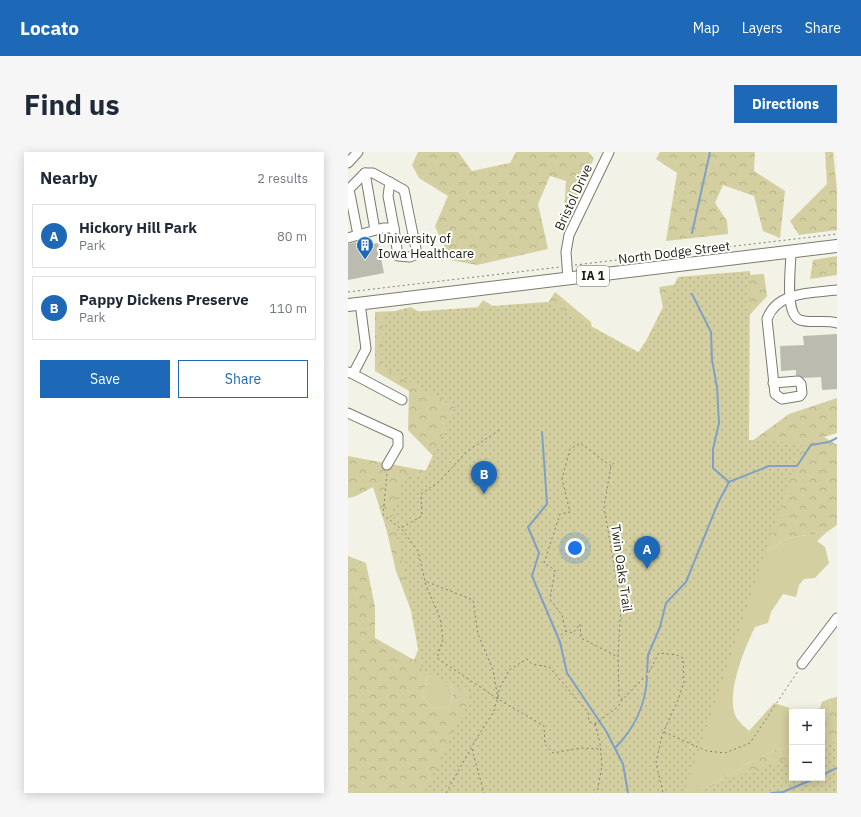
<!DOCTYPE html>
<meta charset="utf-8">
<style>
body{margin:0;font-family:"IBM Plex Sans",sans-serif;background:#f6f6f7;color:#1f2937}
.controls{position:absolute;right:12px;bottom:12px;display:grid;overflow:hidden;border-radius:0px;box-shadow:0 2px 10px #0003}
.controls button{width:36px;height:36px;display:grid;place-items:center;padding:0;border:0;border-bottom:1px solid #e0e1e3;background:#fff;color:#1f2937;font:20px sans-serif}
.you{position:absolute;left:227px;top:396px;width:14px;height:14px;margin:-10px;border:3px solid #fff;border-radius:50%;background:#1a73e8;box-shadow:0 0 0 6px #1a73e833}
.badge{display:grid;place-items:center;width:26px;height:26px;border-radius:50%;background:#1d68b7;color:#fff;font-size:13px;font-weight:700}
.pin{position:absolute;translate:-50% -33px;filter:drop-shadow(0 1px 2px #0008)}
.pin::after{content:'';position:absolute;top:21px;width:14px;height:12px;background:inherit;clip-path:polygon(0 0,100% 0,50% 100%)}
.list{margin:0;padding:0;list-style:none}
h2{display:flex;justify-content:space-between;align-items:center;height:52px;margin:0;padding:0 16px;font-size:17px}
h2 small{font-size:13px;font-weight:400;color:#747a83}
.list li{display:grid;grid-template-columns:26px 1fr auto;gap:12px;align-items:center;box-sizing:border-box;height:64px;margin:0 8px 8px;padding:0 8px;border:1px solid #e0e1e3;border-radius:0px}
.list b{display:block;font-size:15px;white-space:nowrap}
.list p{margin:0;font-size:13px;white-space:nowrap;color:#747a83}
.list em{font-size:13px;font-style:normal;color:#747a83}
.actions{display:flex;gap:8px;padding:12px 16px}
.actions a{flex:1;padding:9px 0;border:1px solid #1d68b7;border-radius:0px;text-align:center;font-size:14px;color:#1d68b7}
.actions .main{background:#1d68b7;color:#fff}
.map{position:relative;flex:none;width:489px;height:641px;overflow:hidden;border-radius:0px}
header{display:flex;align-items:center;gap:24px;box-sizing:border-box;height:56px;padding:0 20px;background:#1d68b7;color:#fff}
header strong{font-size:19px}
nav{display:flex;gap:22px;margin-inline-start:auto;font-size:14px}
.intro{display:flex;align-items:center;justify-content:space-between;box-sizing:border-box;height:96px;padding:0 24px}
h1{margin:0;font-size:28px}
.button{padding:10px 18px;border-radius:0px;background:#1d68b7;color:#fff;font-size:14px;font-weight:700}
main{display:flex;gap:24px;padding:0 24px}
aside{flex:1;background:#fff;border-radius:0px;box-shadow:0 2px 10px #0003}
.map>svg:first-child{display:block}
.grass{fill:#d3cfa0}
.forest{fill:url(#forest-crowns);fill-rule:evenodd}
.park{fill:url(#park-dots)}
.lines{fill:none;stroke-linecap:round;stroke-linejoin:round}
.stream{stroke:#82a0c5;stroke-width:2}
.building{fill:#bcbbaf}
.minor-casing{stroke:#7b7a6f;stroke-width:11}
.major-casing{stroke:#7b7a6f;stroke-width:14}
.path{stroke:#7f7f77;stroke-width:1;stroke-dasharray:2 3;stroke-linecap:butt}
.minor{stroke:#fff;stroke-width:9}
.major{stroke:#fff;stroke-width:12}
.labels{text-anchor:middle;stroke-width:4;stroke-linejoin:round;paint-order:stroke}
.shield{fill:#fffffc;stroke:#62625e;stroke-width:1}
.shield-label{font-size:12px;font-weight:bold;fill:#1f1f1a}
.street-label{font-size:13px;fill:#1f1f1a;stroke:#fffffc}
.poi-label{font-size:13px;fill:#1f1f1a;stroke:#fffffc;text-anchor:start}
</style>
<header>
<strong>Locato</strong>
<nav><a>Map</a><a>Layers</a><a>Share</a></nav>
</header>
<div class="intro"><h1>Find us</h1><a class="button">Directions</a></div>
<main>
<aside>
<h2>Nearby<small>2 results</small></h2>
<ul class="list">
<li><span class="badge">A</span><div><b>Hickory Hill Park</b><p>Park</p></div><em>80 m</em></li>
<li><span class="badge">B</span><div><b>Pappy Dickens Preserve</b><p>Park</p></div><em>110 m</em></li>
</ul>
<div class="actions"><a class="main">Save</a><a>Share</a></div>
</aside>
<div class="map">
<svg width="489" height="641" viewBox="0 0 489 641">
<defs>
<pattern id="forest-crowns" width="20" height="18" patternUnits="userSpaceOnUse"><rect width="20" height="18" fill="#d3cfa0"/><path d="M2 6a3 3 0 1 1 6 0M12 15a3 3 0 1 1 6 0" fill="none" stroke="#b5b189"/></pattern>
<pattern id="park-dots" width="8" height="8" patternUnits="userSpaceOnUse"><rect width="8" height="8" fill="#d3cfa0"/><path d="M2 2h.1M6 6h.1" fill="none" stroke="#b5b189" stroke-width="1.8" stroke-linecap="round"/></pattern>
</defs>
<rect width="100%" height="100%" fill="#f3f2e6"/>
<g class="grass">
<path d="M479,380l-10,9 8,6 4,16 -14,15 -11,1 -5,6 -3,12 -13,-3 -12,18 -3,11 -13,4c-10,20 -30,68 -19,90 3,5 9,10 13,14l25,-28c8,3 16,4 23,9h-5v25l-5,10 -15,4 -76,42h-38l96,-234 33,-21z"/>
<path d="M82,515l19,9 4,20 -4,10 -13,3 -14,-11z"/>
<path d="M481,547l2,14 -9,6v-7h-9l7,-4 2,-6z"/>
</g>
<g class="forest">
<path d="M70,0h40l14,19 38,-8 6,-11h72l6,6 -31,67 3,-44 -16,-5 -12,28 10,45 -71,16 -27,-5 -15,-34 13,-30 -29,-18 -7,-13z"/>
<path d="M312,0h95l-1,19 31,20 -5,47 -17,-7 -9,-35 -31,-11 -8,18 12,18 1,13 -62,7 11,-68 -21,-14z"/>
<path d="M477,0h8l4,38v40l-38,5 -9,-14 37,-37z"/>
<path d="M489,104v19l-27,4 3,-19z"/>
<path d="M416,122l3,22 -22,24 3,124 41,-30 48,-16v35l-13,4 13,8v80l-10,7 -40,6 -33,21 -316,234h-90v-237l18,7 9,44v31l39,22 8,-21 -26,-68 -10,-43 -13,-41 -17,9 -8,2v-42l84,16 6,-11 -30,-31 1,-39 -34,-20v-59l20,-1 16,-4 46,29 26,-36 48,29 24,-37 36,30 5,36 29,14 39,-58 -5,-27 72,-11zM82,515l19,9 4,20 -4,10 -13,3 -14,-11z"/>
<path d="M489,545v96h-141l76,-42 15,-4 5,-10v41h30v-59l9,-6 -2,-14z"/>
</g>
<g class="park">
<path d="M402,119l-1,169 54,3 -119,350h-260l48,-99 -50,-24 -30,-161 15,-38 15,8 33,-72 -74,-41 2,-52 164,-12 93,51 38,-76z"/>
<path d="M489,589v52h-146l101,-36v21h30v-32z"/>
</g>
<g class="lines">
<g class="stream">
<path d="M344,81l18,-81"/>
<path d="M344,142l19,38 1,28 5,27 2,36 -6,26v19l16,14"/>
<path d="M194,280l5,72 -19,23 11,26 -7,23 28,66 7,31 39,58 17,33 5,29"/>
<path d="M299,520l1,-17 12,-28 6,-24 20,-21 32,-79 11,-21 40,-16h28l14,-21 18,-3 8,-4"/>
<path d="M267,596c19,-19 31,-44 32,-71"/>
<path d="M474,623l15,-7"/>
<path d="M423,641l12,-1 33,-14"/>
</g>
</g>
<g class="building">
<path d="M9,90l1,4 20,-3 6,30 -36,7v-36z"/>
<path d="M489,182v55l-15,1 -1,-13 -18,1 -7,-3v-5l-15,1 -1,-25 24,-1 -1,-9z"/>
</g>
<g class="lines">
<g class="minor-casing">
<g id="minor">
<path d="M0,11l10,-11"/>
<path d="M17,21l10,57"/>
<path d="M42,30l-2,14 6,32"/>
<path d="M1,37l9,46"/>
<path d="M0,38l17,-17h8l31,17 13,64 -7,3 -12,-1 -4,-28h-11l-35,10"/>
<path d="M443,100c0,15 -7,62 9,68 12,4 25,-1 37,3"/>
<path d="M220,127l-2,-27 3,-17 40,-83"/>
<path d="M0,220l5,2 13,-25 -6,-46"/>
<path d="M5,222l49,26"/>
<path d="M425,231l25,-2 3,3 1,9 -2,3 -18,3 -7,-5 -8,-75c10,-28 45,-26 70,-29"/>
<path d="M0,261l50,23v10l-11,19"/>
<path d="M454,512l35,-46"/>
</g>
</g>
<g class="major-casing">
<path id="major" d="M0,153l489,-59"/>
</g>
<g class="path">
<path d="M227,113l262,-31"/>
<path d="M0,140l212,-25"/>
<path d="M266,311l-3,3 -7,41 17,99 -3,51 1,39 3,4"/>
<path d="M263,314l-31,-23 -10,6 -8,30 8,33 -10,2 -16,49 11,7 -5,29 12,16 4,16 7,2 7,-9 1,14 37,19"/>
<path d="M39,322l-4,41 17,13"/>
<path d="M77,431l15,35 3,21 -6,19 61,41 46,27 1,18 8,9 27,-5 21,1"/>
<path d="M213,483l5,-4"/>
<path d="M150,545l1,-7 10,-20 18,-11 5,5 17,3 39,45 1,10 6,2"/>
<path d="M150,547l-5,-29 -15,-36 -5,-34 -48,-19 -7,-30 -17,-23 21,-12 -1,-22 19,-13 26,-29 35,-23"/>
<path d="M247,572l23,-17 4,-7 26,-26 11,-21 18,2 6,3 1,24 -6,18 -16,35 -6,28 7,30"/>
<path d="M247,572l5,19 2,23 -5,27"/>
<path d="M316,580l43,19 18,2 25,-10 48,-72"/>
<path d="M124,597l12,44"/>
<path d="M98,641l29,-52 19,-30 3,-11"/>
</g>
<use href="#minor" class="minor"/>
<use href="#major" class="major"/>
</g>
<defs>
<g id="building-pin" transform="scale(0.9)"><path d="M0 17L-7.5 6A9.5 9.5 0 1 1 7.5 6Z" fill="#1d68b7" stroke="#fffffc"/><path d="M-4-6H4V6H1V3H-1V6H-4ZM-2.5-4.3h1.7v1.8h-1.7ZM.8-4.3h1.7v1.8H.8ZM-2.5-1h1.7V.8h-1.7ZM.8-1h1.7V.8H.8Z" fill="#fff"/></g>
</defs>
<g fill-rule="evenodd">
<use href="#building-pin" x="17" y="93"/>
</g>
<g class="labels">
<rect class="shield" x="229" y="114" width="32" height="20" rx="3"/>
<g class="shield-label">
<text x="245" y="128">IA 1</text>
</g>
<g class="street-label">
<text transform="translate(225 45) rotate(-65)" y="5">Bristol Drive</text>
<text transform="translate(326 100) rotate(-7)" y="5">North Dodge Street</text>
<text transform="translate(274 416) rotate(82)" y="5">Twin Oaks Trail</text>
</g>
<g class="poi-label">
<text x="30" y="91">University of<tspan x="30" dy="15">Iowa Healthcare</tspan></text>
</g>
</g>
</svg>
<div class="controls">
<button>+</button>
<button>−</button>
</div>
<div class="you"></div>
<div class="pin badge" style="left:299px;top:417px">A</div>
<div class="pin badge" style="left:136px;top:342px">B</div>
</div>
</main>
